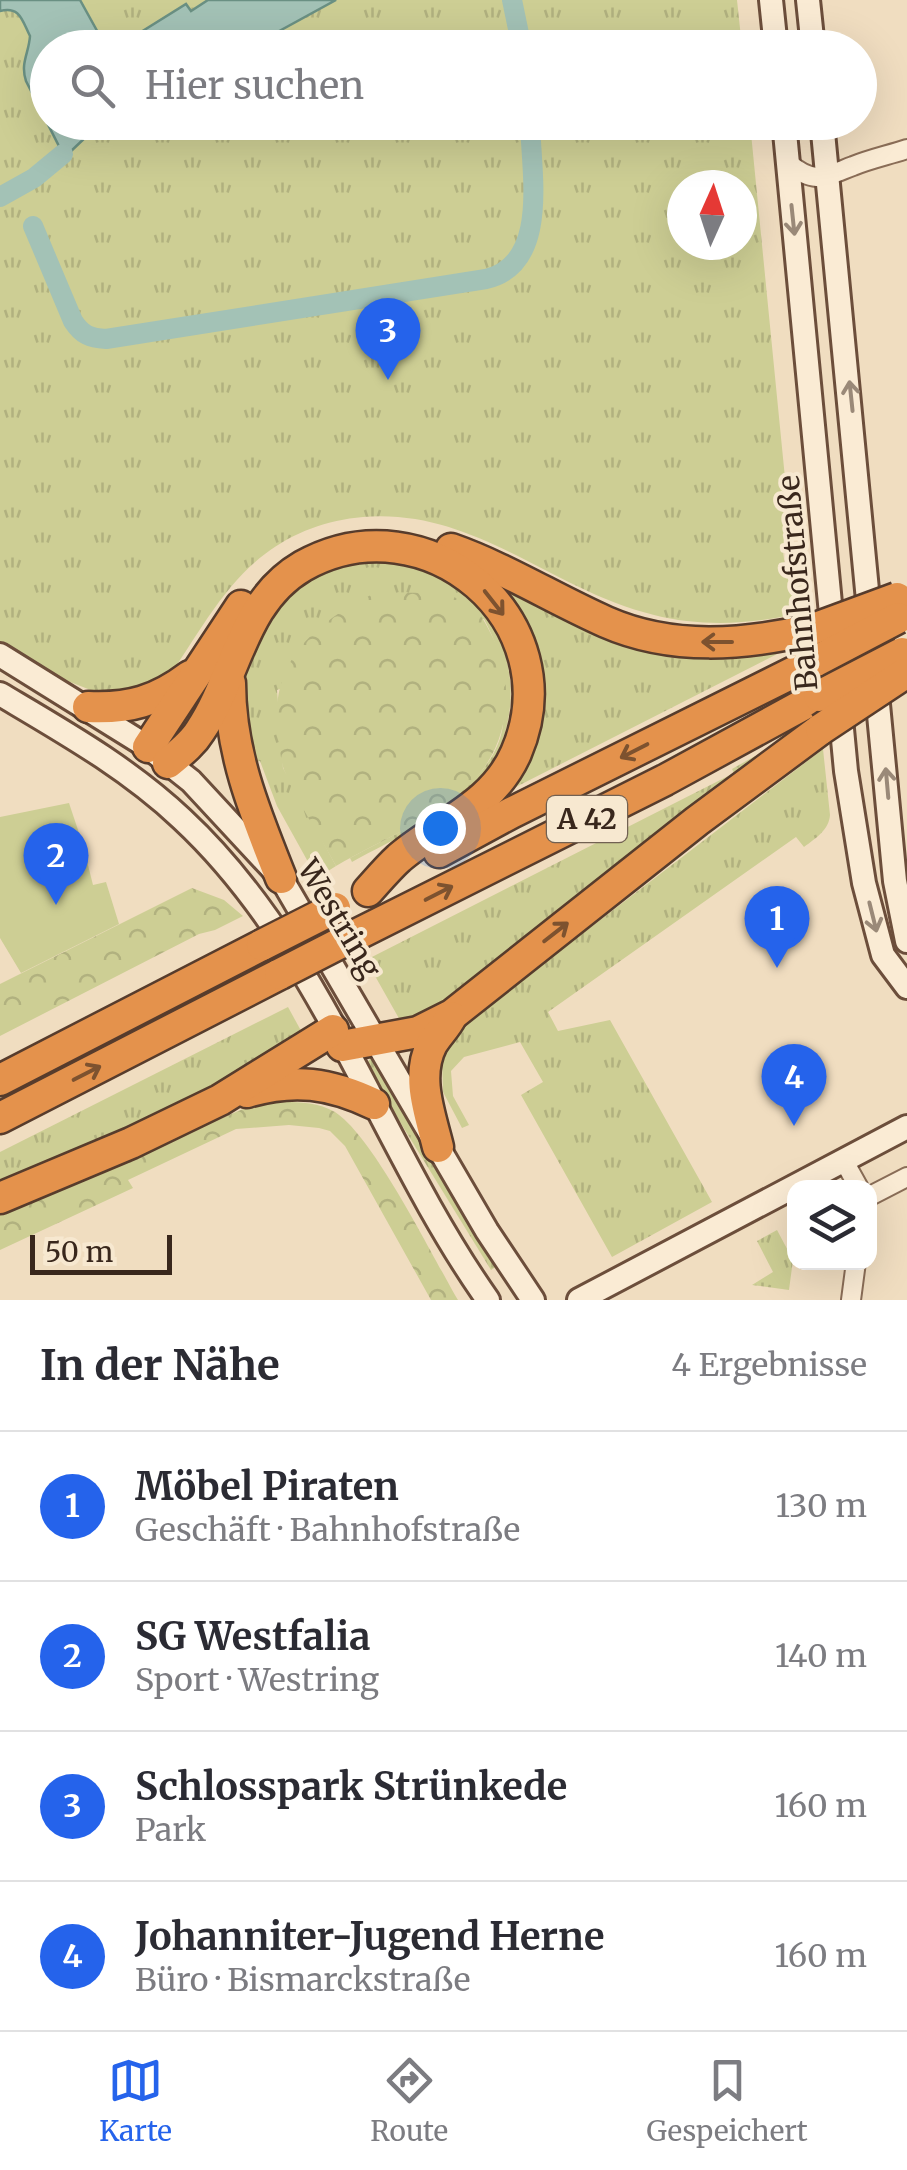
<!DOCTYPE html>
<html lang="de">
<meta charset="utf-8">
<style>
body{margin:0;font-family:Merriweather,serif;background:#f7f7f7;color:#2b2b33}
.controls{position:absolute;right:30px;bottom:30px;display:grid;overflow:hidden;border-radius:20px;box-shadow:0 10px 40px #0002}
.controls button{width:90px;height:90px;display:grid;place-items:center;padding:0;border:0;border-bottom:2px solid #e1e1e2;background:#fff;color:#2b2b33;font:50px sans-serif}
.compass{position:absolute;left:667px;top:170px;width:90px;height:90px;border-radius:50%;background:#fff;box-shadow:0 10px 40px #0002;rotate:3deg}
.scale{position:absolute;left:30px;bottom:25px;width:142px;box-sizing:border-box;padding-left:10px;border:5px solid #39271c;border-top:0;font-size:28px;line-height:35px;white-space:nowrap;color:#39271c;-webkit-text-stroke:8px #f7e8d0;paint-order:stroke}
.you{position:absolute;left:440px;top:828px;width:35px;height:35px;margin:-25px;border:8px solid #fff;border-radius:50%;background:#1a73e8;box-shadow:0 0 0 15px #1a73e833}
.badge{display:grid;place-items:center;width:65px;height:65px;border-radius:50%;background:#2563eb;color:#fff;font-size:32px;font-weight:700}
.pin{position:absolute;translate:-50% -82px;filter:drop-shadow(0 2px 5px #0008)}
.pin::after{content:'';position:absolute;top:52px;width:35px;height:30px;background:inherit;clip-path:polygon(0 0,100% 0,50% 100%)}
.list{margin:0;padding:0;list-style:none}
h2{display:flex;justify-content:space-between;align-items:center;height:130px;margin:0;padding:0 40px;font-size:42px}
h2 small{font-size:32px;font-weight:400;color:#7c7c81}
.list li{display:grid;grid-template-columns:65px 1fr auto;gap:30px;align-items:center;box-sizing:border-box;height:150px;padding:0 40px;border-top:2px solid #e1e1e2}
.list b{display:block;font-size:38px;white-space:nowrap}
.list p{margin:0;font-size:32px;white-space:nowrap;color:#7c7c81}
.list em{font-size:32px;font-style:normal;color:#7c7c81}
.icon{flex:none;width:55px;height:55px;fill:none;stroke:currentColor;stroke-width:2;stroke-linecap:round;stroke-linejoin:round}
.map{position:relative;flex:none;width:907px;height:1300px;overflow:hidden}
.search{position:absolute;background:#fff;box-shadow:0 10px 40px #0002;left:30px;right:30px;top:30px;height:110px;display:flex;align-items:center;gap:25px;box-sizing:border-box;padding:0 35px;border-radius:55px;color:#7c7c81;font-size:38px}
.sheet{height:730px;background:#fff}
nav{display:flex;justify-content:space-around;align-items:center;box-sizing:border-box;height:140px;border-top:2px solid #e1e1e2;background:#fff;font-size:28px;color:#7c7c81}
nav a{display:grid;justify-items:center;gap:5px}
nav .on{color:#2563eb}
.map>svg:first-child{display:block}
.grass{fill:url(#grass-tufts);fill-rule:evenodd}
.forest{fill:url(#forest-crowns)}
.pitch{fill:#cdce94}
.water{fill:#a3c2b6;stroke:#6a9083;stroke-width:2.5}
.lines{fill:none;stroke-linecap:round;stroke-linejoin:round}
.canal{stroke:#a3c2b6;stroke-width:20}
.street-casing{stroke:#8a6d57;stroke-width:22}
.secondary-casing{stroke:#6c4e3b;stroke-width:28}
.highway-casing{stroke:#573c2c;stroke-width:35}
.street{stroke:#faebd4;stroke-width:18}
.secondary{stroke:#faebd4;stroke-width:22}
.highway{stroke:#e4924c;stroke-width:30}
.highway-bridge-casing{stroke:#573c2c;stroke-width:35;stroke-linecap:butt}
.highway-bridge{stroke:#e4924c;stroke-width:30}
.oneway{stroke:#9a8978}
.oneway2{stroke:#7d522f}
.labels{text-anchor:middle;stroke-width:8;stroke-linejoin:round;paint-order:stroke}
.shield{fill:#f7e8d0;stroke:#726152;stroke-width:2.5}
.shield-label{font-size:28px;font-weight:bold;fill:#39271c}
.street-label{font-size:30px;fill:#39271c;stroke:#f7e8d0}
</style>
<div class="map">
<svg width="907" height="1300" viewBox="0 0 907 1300">
<defs>
<pattern id="grass-tufts" width="24" height="20" patternUnits="userSpaceOnUse" patternTransform="scale(2.5)"><rect width="24" height="20" fill="#cdce94"/><path d="M3 7l-1-3M5 7V3M7 7l1-3M15 17l-1-3M17 17v-4M19 17l1-3" fill="none" stroke="#b1b17f"/></pattern>
<pattern id="forest-crowns" width="20" height="18" patternUnits="userSpaceOnUse" patternTransform="scale(2.5)"><rect width="20" height="18" fill="#cdce94"/><path d="M2 6a3 3 0 1 1 6 0M12 15a3 3 0 1 1 6 0" fill="none" stroke="#b1b17f"/></pattern>
</defs>
<rect width="100%" height="100%" fill="#f0ddc0"/>
<g class="grass">
<path d="M0,0h737l5,47 -694,1v74l702,1 42,426 -9,1c2,21 4,31 26,36l2,24c-50,14 -106,18 -157,5 -104,-25 -178,-107 -291,-98 -36,3 -69,15 -98,37 -42,31 -68,83 -98,125l-12,11 -54,4 -49,-19 -52,-32zM682,185h60v60h-60z"/>
<path d="M376,559c27,5 56,7 80,24 62,45 73,138 24,196 -33,38 -85,59 -128,83l-2,-4c50,-27 146,-68 153,-134 1,-10 0,-21 -1,-31 -1,-32 -3,-45 -18,-74l-207,71 6,78 53,98 -19,12 -40,-72 -17,-45 -8,2c-3,-26 -11,-58 -8,-84 2,-16 9,-29 16,-43 27,-52 60,-68 116,-77z"/>
<path d="M482,568l127,64 172,11 4,7 -279,142 28,-81z"/>
<path d="M823,749l7,66c-1,15 -14,23 -26,32l-8,-10 -248,175 10,19 52,-11 102,182 -100,55 -91,-162 22,-13 -23,-40 -56,15 -13,14 2,25 16,29 -7,3 -19,-36 -1,-31 -7,-2 18,-24 52,-42z"/>
<path d="M755,756l4,8 -307,242 -51,16 -35,-62 368,-187 -2,-4z"/>
<path d="M288,1007l17,31 -115,65 -190,82v-33z"/>
<path d="M371,1058l5,2 121,206 -6,4 -126,-205z"/>
<path d="M777,1230l16,30 -4,30 -37,-5 21,-13 -16,-31z"/>
</g>
<g class="forest">
<path d="M375,593c26,0 69,-3 92,9 10,5 18,20 23,30 26,47 21,110 -17,149 -38,39 -91,58 -137,85 -17,-31 -38,-63 -52,-96 -4,-11 -4,-25 -6,-38 -9,-71 38,-110 97,-139z"/>
<path d="M192,888l32,12 19,16 -28,14 -16,4 -199,102v-52z"/>
<path d="M274,1102c21,0 42,-1 61,10 39,25 97,144 123,188h-27l-86,-154 -15,-15 -11,-3 -30,-3 -53,4 -108,51 5,8 -133,62v-37l243,-104z"/>
</g>
<path class="pitch" d="M69,803l14,42 10,40 13,-3 13,42 -98,49 -21,-35v-121z"/>
<g class="water">
<path d="M0,0h80l26,47 -58,1v74l45,1 -5,12 -19,18 -6,1 -37,-73c-6,-18 3,-28 4,-45 -8,-16 -10,-30 -30,-25z"/>
<path d="M208,0h128l-86,47h-133l69,-43 5,7z"/>
</g>
<g class="lines">
<g class="canal">
<path d="M512,0l10,48"/>
<path d="M0,197l34,-19 29,-24"/>
<path d="M33,226l40,95c9,14 17,17 33,18l380,-60c64,-15 45,-107 44,-157"/>
</g>
<g class="street-casing">
<g id="street">
<path d="M788,163c27,22 36,14 65,3 17,-7 36,-11 54,-17"/>
<path d="M844,1161l15,27"/>
<path d="M870,1196l37,-19"/>
<path d="M851,1300l5,-38"/>
</g>
</g>
<g class="secondary-casing">
<g id="secondary">
<path d="M771,0l5,48"/>
<path d="M808,0l5,48"/>
<path d="M784,122l62,649 18,112 19,72 24,32"/>
<path d="M822,122l73,759 12,60"/>
<path d="M0,655l148,92 43,34 90,97 206,353 46,69"/>
<path d="M0,694c64,38 128,74 182,125 141,131 197,327 306,481"/>
<path d="M579,1300l328,-173"/>
</g>
</g>
<g class="highway-casing">
<g id="highway">
<path d="M451,549c54,19 103,50 155,73 66,29 139,23 207,7"/>
<path d="M230,683c0,70 25,130 51,195"/>
<path d="M88,707c41,2 69,-6 102,-31"/>
<path d="M148,747l93,-141"/>
<path d="M168,763c12,-10 24,-19 32,-32 37,-55 41,-129 103,-165 123,-69 270,55 213,187 -23,53 -76,70 -117,105 -11,10 -21,22 -31,33"/>
<path d="M439,852l72,-39 305,-152"/>
<path d="M352,937l313,-157 154,-84"/>
<path d="M342,1046l76,-14 34,-17 245,-194 124,-92"/>
<path d="M0,1080l262,-135"/>
<path d="M247,1092c47,-14 83,-9 127,12"/>
<path d="M0,1118l280,-144"/>
<path d="M438,1147c-8,-33 -23,-70 -6,-103 6,-10 14,-17 19,-27"/>
<path d="M0,1198l131,-55 89,-43 113,-70"/>
</g>
</g>
<use href="#street" class="street"/>
<use href="#secondary" class="secondary"/>
<use href="#highway" class="highway"/>
<g class="highway-bridge-casing">
<g id="highway-bridge">
<path d="M813,629l84,-31"/>
<path d="M816,661l82,-43"/>
<path d="M819,696l83,-43"/>
<path d="M821,729l83,-55"/>
<path d="M262,945l73,-37"/>
<path d="M280,974l72,-37"/>
</g>
</g>
<use href="#highway-bridge" class="highway-bridge"/>
</g>
<defs><path id="oneway-shaft" d="M-6 0H5M1.5-3L5.5 0L1.5 3" fill="none" stroke-width="1.6" stroke-linecap="round" stroke-linejoin="round" transform="scale(2.5)"/></defs>
<g class="oneway">
<use href="#oneway-shaft" transform="translate(793 220) rotate(84)"/>
<use href="#oneway-shaft" transform="translate(851 396) rotate(-96)"/>
<use href="#oneway-shaft" transform="translate(887 783) rotate(-95)"/>
<use href="#oneway-shaft" transform="translate(873 917) rotate(76)"/>
</g>
<g class="oneway2">
<use href="#oneway-shaft" transform="translate(494 603) rotate(52)"/>
<use href="#oneway-shaft" transform="translate(717 642) rotate(-180)"/>
<use href="#oneway-shaft" transform="translate(634 751) rotate(153)"/>
<use href="#oneway-shaft" transform="translate(439 893) rotate(-27)"/>
<use href="#oneway-shaft" transform="translate(556 932) rotate(-38)"/>
<use href="#oneway-shaft" transform="translate(87 1073) rotate(-27)"/>
</g>
<g class="labels">
<rect class="shield" x="547" y="796" width="80" height="46" rx="8"/>
<g class="shield-label">
<text x="587" y="829">A 42</text>
</g>
<g class="street-label">
<text transform="translate(798 583) rotate(-95)" y="10">Bahnhofstraße</text>
<text transform="translate(339 919) rotate(59)" y="10">Westring</text>
</g>
</g>
</svg>
<div class="controls">
<button><svg class="icon" aria-label="layers" viewBox="0 0 24 24"><path d="M12 4l9 5-9 5-9-5zM3 14l9 5 9-5"/></svg></button>
</div>
<svg class="compass" viewBox="-18 -18 36 36"><path d="M0-13l5 13h-10z" fill="#e53935"/><path d="M0 13l5-13h-10z" fill="#7c7c81"/></svg>
<div class="scale">50 m</div>
<div class="you"></div>
<div class="pin badge" style="left:777px;top:968px">1</div>
<div class="pin badge" style="left:56px;top:905px">2</div>
<div class="pin badge" style="left:388px;top:380px">3</div>
<div class="pin badge" style="left:794px;top:1126px">4</div>
<div class="search"><svg class="icon" aria-label="search" viewBox="0 0 24 24"><circle cx="10" cy="10" r="6"/><path d="M15 15l6 6"/></svg>Hier suchen</div>
</div>
<section class="sheet">
<h2>In der Nähe<small>4 Ergebnisse</small></h2>
<ul class="list">
<li><span class="badge">1</span><div><b>Möbel Piraten</b><p>Geschäft · Bahnhofstraße</p></div><em>130 m</em></li>
<li><span class="badge">2</span><div><b>SG Westfalia</b><p>Sport · Westring</p></div><em>140 m</em></li>
<li><span class="badge">3</span><div><b>Schlosspark Strünkede</b><p>Park</p></div><em>160 m</em></li>
<li><span class="badge">4</span><div><b>Johanniter-Jugend Herne</b><p>Büro · Bismarckstraße</p></div><em>160 m</em></li>
</ul>
</section>
<nav>
<a class="on"><svg class="icon" aria-label="map" viewBox="0 0 24 24"><path d="M3 6l6-2 6 2 6-2v14l-6 2-6-2-6 2zM9 4v14M15 6v14"/></svg>Karte</a>
<a><svg class="icon" aria-label="directions" viewBox="0 0 24 24"><path d="M12 3l9 9-9 9-9-9zM9 14v-3h6M13 9l2 2-2 2"/></svg>Route</a>
<a><svg class="icon" aria-label="saved" viewBox="0 0 24 24"><path d="M7 4h10v16l-5-4-5 4z"/></svg>Gespeichert</a>
</nav>
